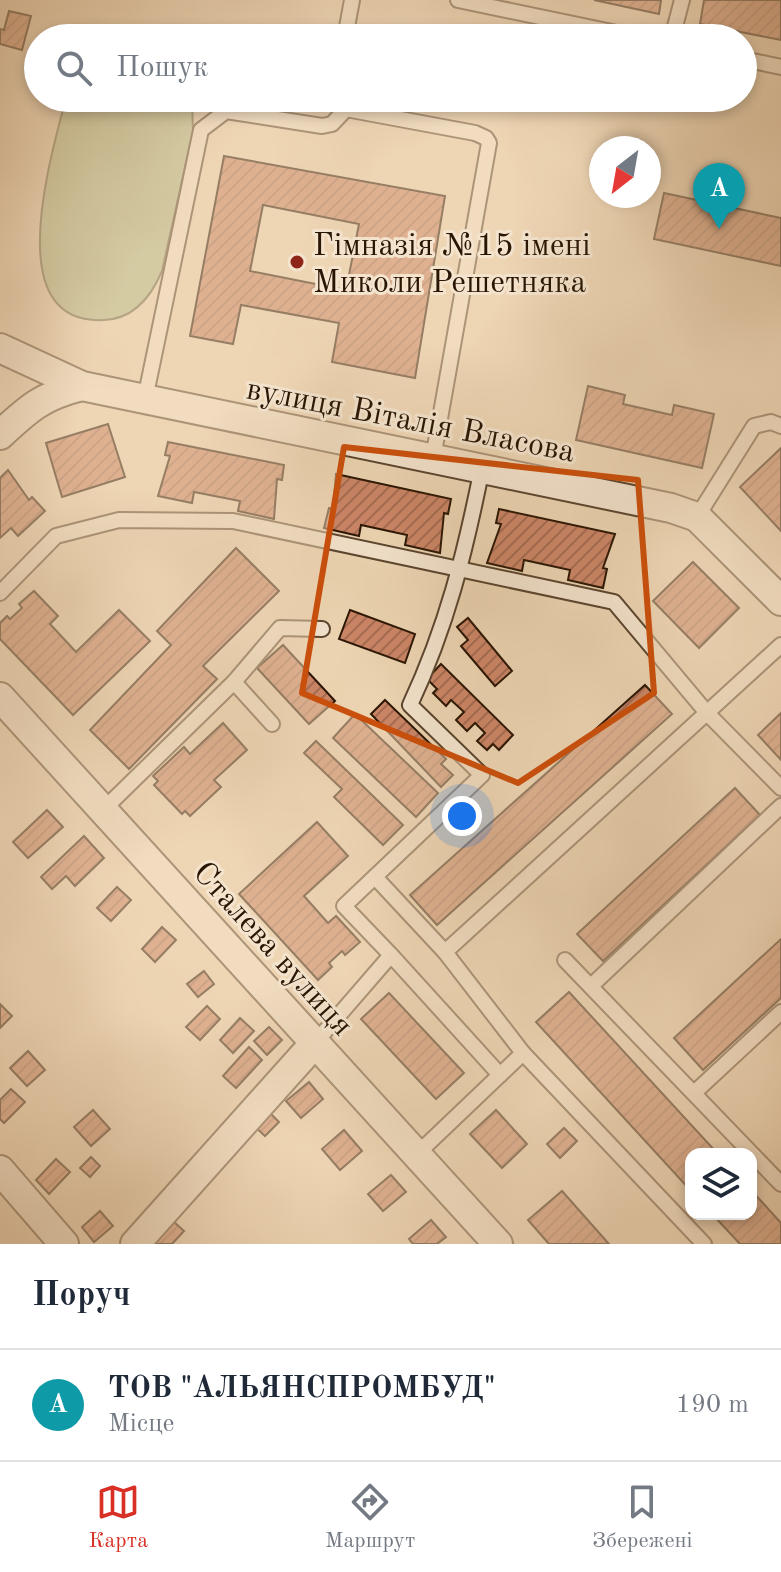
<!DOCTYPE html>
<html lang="uk">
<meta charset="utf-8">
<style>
body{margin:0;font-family:"Old Standard TT",serif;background:#f2f2f3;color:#1f2937}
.controls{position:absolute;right:24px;bottom:24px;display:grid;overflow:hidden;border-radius:16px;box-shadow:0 4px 12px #0003}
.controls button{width:72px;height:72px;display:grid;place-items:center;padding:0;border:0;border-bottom:2px solid #e0e1e3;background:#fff;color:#1f2937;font:40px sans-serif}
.compass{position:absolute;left:589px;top:136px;width:72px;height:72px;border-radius:50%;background:#fff;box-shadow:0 4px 12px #0003;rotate:211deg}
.you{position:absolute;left:462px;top:816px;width:28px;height:28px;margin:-20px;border:6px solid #fff;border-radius:50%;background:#1a73e8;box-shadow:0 0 0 12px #1a73e833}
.badge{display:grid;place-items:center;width:52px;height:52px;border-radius:50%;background:#d93025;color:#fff;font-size:26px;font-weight:700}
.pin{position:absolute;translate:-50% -66px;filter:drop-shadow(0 2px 4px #0008)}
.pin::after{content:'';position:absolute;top:42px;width:28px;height:24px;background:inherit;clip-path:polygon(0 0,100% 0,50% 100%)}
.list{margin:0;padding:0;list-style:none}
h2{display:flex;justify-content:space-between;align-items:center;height:104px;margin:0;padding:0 32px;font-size:34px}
h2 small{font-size:26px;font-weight:400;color:#747a83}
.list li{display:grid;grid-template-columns:52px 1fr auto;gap:24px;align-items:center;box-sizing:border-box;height:112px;padding:0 32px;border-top:2px solid #e0e1e3}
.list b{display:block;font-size:30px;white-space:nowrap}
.list p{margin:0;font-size:26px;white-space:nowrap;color:#747a83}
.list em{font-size:26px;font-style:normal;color:#747a83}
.icon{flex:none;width:44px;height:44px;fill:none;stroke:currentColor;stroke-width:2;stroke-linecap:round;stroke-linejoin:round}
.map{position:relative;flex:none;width:781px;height:1244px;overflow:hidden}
.search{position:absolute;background:#fff;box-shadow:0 4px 12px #0003;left:24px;right:24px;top:24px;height:88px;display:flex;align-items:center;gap:20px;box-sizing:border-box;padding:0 28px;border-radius:44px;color:#747a83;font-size:30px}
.sheet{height:216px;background:#fff}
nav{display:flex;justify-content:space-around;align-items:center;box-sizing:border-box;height:112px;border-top:2px solid #e0e1e3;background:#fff;font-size:22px;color:#747a83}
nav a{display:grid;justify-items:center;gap:4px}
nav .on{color:#d93025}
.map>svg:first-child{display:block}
.green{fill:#b6be8f;stroke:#706a49;stroke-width:2}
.building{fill:url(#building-hatch);stroke:#2a1503;stroke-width:2;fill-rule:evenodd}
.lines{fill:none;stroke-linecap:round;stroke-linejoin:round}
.service-casing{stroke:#5b452f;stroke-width:18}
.minor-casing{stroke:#5b452f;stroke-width:32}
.service{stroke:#f4e4ce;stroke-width:14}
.minor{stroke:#f4e4ce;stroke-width:28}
.marked{fill:none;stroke:#cc4f0b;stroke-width:6;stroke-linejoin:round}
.poi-dot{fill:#8f2418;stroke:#f4e4ce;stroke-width:3}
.labels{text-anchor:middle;stroke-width:6;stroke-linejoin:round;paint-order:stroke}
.poi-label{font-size:32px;fill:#2a1503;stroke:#f4e4ce;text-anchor:start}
.street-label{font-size:32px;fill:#2a1503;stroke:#f4e4ce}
</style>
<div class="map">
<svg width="781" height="1244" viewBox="0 0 781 1244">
<defs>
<pattern id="building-hatch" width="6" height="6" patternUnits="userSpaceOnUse" patternTransform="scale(2)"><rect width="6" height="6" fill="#cc8667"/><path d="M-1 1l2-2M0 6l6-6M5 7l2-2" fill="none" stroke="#a66c53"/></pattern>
</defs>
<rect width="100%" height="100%" fill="#eed6b4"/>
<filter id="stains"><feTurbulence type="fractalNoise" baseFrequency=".0025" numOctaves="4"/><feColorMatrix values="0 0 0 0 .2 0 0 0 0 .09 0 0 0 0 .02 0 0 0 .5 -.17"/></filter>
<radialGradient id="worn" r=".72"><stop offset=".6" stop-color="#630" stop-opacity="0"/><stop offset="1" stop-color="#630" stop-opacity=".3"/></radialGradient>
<path class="green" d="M66,98l126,2 1,31 -31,140c-11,26 -28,48 -58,49 -104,6 -54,-160 -38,-222z"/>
<g class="building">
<path d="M594,0h67l-2,14z"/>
<path d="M704,0h77v40l-81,-16z"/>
<path d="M9,11l22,5 -9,34 -22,-6v-15l4,1z"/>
<path d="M224,156l221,40 -30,182 -83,-16 7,-39 -98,-18 -8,39 -43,-8zM263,205l96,19 -13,66 -96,-19z"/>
<path d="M664,193l117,25v48l-127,-27z"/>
<path d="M588,386l37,9 -2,9 49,11 2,-10 40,9 -12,54 -126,-28z"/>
<path d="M108,424l17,53 -63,20 -16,-54z"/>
<path d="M168,442l116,23 -2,15 -5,-1 -3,40 -36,-8 2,-10 -46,-9 -2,11 -34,-7 12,-40 -5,-1z"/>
<path d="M781,448v83l-41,-44z"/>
<path d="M8,470l21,30 3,-3 13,14 -27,25 -7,-8 -11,10v-60z"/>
<path d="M336,474l115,25 -3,15 -4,-1 -4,40 -35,-8 2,-10 -46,-10 -2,11 -35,-8 5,-20 4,1z"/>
<path d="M499,509l116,25 -12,34 4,1 -4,19 -35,-8 2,-10 -46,-10 -2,11 -35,-8 14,-39 -5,-1z"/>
<path d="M236,548l43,43 -76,75 14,13 -88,90 -39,-39 81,-85 -14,-14z"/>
<path d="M693,562l46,46 -40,40 -46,-47z"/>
<path d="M34,591l24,25 -8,8 26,28 43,-42 31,31 -77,74 -73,-76v-16l7,-7 3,3 12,-11 -3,-4z"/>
<path d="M350,610l65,24 -10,29 -66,-24z"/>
<path d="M468,618l44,53 -17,15 -34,-40 7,-6 -11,-13z"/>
<path d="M283,645l52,56 -26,23 -52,-56z"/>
<path d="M441,664l72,71 -14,15 -6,-6 -6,6 -10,-9 8,-8 -10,-10 -8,8 -11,-11 8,-8 -13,-12 -5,6 -13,-13 4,-4 -10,-10z"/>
<path d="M645,685l27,29 -235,211 -27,-30z"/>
<path d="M385,700l61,59 -5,5 12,11 -12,12 -70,-73z"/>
<path d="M781,713v47l-23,-25z"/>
<path d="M355,714l83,79 -22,24 -83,-79z"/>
<path d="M223,723l24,27 -33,30 7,7 -31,29 -5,-5 -3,3 -28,-29 4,-4 -5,-5 31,-29 6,7z"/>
<path d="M316,741l87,84 -20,20 -49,-48 8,-8 -38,-36z"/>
<path d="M735,788l25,27 -157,146 -26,-27z"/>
<path d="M47,810l16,17 -35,31 -15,-16z"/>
<path d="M317,822l31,34 -44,40 24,27 8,-7 24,26 -15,13 -3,-4 -13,12 3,4 -14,13 -79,-86z"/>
<path d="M84,836l20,22 -29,28 -9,-10 -14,13 -11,-12z"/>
<path d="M117,887l14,13 -20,21 -14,-13z"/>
<path d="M162,927l14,13 -21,22 -13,-13z"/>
<path d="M781,939v59l-78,72 -29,-32z"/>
<path d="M204,971l10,13 -16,13 -11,-13z"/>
<path d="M569,992l149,162h-27v37l-155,-169z"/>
<path d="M389,993l75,80 -28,26 -75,-80z"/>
<path d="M0,1004l12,12 -12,12z"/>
<path d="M207,1006l13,13 -20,21 -14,-13z"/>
<path d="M240,1018l14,13 -21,22 -13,-13z"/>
<path d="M269,1027l13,13 -15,15 -13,-14z"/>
<path d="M249,1047l13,13 -26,28 -13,-12z"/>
<path d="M28,1051l17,19 -18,16 -17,-18z"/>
<path d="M309,1082l14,17 -22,19 -15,-17z"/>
<path d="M11,1089l14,13 -21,21 -4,-4v-19z"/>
<path d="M93,1110l17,19 -19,17 -17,-19z"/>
<path d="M496,1110l31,34 -25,24 -32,-34z"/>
<path d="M269,1112l10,10 -14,14 -11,-10z"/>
<path d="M564,1128l13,13 -17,17 -13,-14z"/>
<path d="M344,1130l18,21 -22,19 -18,-21z"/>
<path d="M91,1157l9,9 -10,11 -10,-9z"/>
<path d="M56,1159l14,13 -21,22 -13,-14z"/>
<path d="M391,1175l15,17 -23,19 -15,-17z"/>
<path d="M751,1190l30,33v21h-41l-28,-30h39z"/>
<path d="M562,1191l47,53h-60l-21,-24z"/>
<path d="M100,1211l13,15 -19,16 -12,-15z"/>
<path d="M431,1220l15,17 -9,7h-24l-4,-5z"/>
<path d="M173,1221l11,10 -12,13h-16l-3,-2z"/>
</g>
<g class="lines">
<g class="service-casing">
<g id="service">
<path d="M458,0l183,38"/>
<path d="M345,38l7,-38"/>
<path d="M672,38l10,-38"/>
<path d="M743,59l38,8"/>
<path d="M336,98l2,6 8,5 129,24 11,5 3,5 -56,315"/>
<path d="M145,399l56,-269 25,-19 96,15 10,-2 14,-15"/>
<path d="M697,517l57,-91 17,-4 10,4"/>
<path d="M0,593l56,-57 63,-16 114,1 381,81 93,111 74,75"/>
<path d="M234,682l46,-54 42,1"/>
<path d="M104,809l130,-127 38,42"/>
<path d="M375,877l70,75"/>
<path d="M391,955l109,120"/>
<path d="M565,960l216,224"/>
<path d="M591,986l190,-180"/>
<path d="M314,1044l77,-89 -47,-49 138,-131 -72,-70c37,-79 55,-152 72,-237"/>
<path d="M523,1053l181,191"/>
<path d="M694,1093l87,-81"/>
<path d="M416,1155l107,-102 -78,-101 336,-307"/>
</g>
</g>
<g class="minor-casing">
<g id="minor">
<path d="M0,348l82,38 589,122 26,9 84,84"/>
<path d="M0,435c29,-27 42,-39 82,-49"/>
<path d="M0,697l498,547"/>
<path d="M0,1170l64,74"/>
<path d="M135,1244l179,-200"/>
</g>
</g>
<use href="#service" class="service"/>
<use href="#minor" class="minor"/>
</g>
<path d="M0 0H781V1244H0ZM344,447l294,33 16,213 -136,90 -216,-90z" fill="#eed6b4" fill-opacity=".55" fill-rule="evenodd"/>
<path class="marked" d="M344,447l294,33 16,213 -136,90 -216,-90z"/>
<circle class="poi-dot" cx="297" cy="262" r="8"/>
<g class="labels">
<g class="poi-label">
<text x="313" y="255">Гімназія №15 імені<tspan x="313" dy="37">Миколи Решетняка</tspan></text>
</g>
<g class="street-label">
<text transform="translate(411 419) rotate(11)" y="11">вулиця Віталія Власова</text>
<text transform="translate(274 948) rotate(48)" y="11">Сталева вулиця</text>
</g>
</g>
<rect width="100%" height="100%" filter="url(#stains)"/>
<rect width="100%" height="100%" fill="url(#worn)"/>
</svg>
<div class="controls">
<button><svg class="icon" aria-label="layers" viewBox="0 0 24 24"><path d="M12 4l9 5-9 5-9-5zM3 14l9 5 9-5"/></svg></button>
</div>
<svg class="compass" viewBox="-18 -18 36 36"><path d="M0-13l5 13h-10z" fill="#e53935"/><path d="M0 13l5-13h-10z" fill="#747a83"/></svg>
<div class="you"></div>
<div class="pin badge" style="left:719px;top:229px;background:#0f9aa8">A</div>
<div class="search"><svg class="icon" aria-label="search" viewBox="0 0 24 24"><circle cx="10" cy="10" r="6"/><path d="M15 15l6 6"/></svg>Пошук</div>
</div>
<section class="sheet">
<h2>Поруч<small></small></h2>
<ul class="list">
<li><span class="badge" style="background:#0f9aa8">A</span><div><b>ТОВ &quot;АЛЬЯНСПРОМБУД&quot;</b><p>Місце</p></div><em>190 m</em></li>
</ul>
</section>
<nav>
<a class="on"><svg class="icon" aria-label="map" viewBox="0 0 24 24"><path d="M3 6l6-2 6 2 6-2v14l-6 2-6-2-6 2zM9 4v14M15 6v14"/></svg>Карта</a>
<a><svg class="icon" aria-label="directions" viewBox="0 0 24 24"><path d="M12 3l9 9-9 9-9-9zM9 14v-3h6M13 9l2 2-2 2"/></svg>Маршрут</a>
<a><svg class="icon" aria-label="saved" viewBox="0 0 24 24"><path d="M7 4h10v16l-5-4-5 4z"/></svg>Збережені</a>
</nav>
